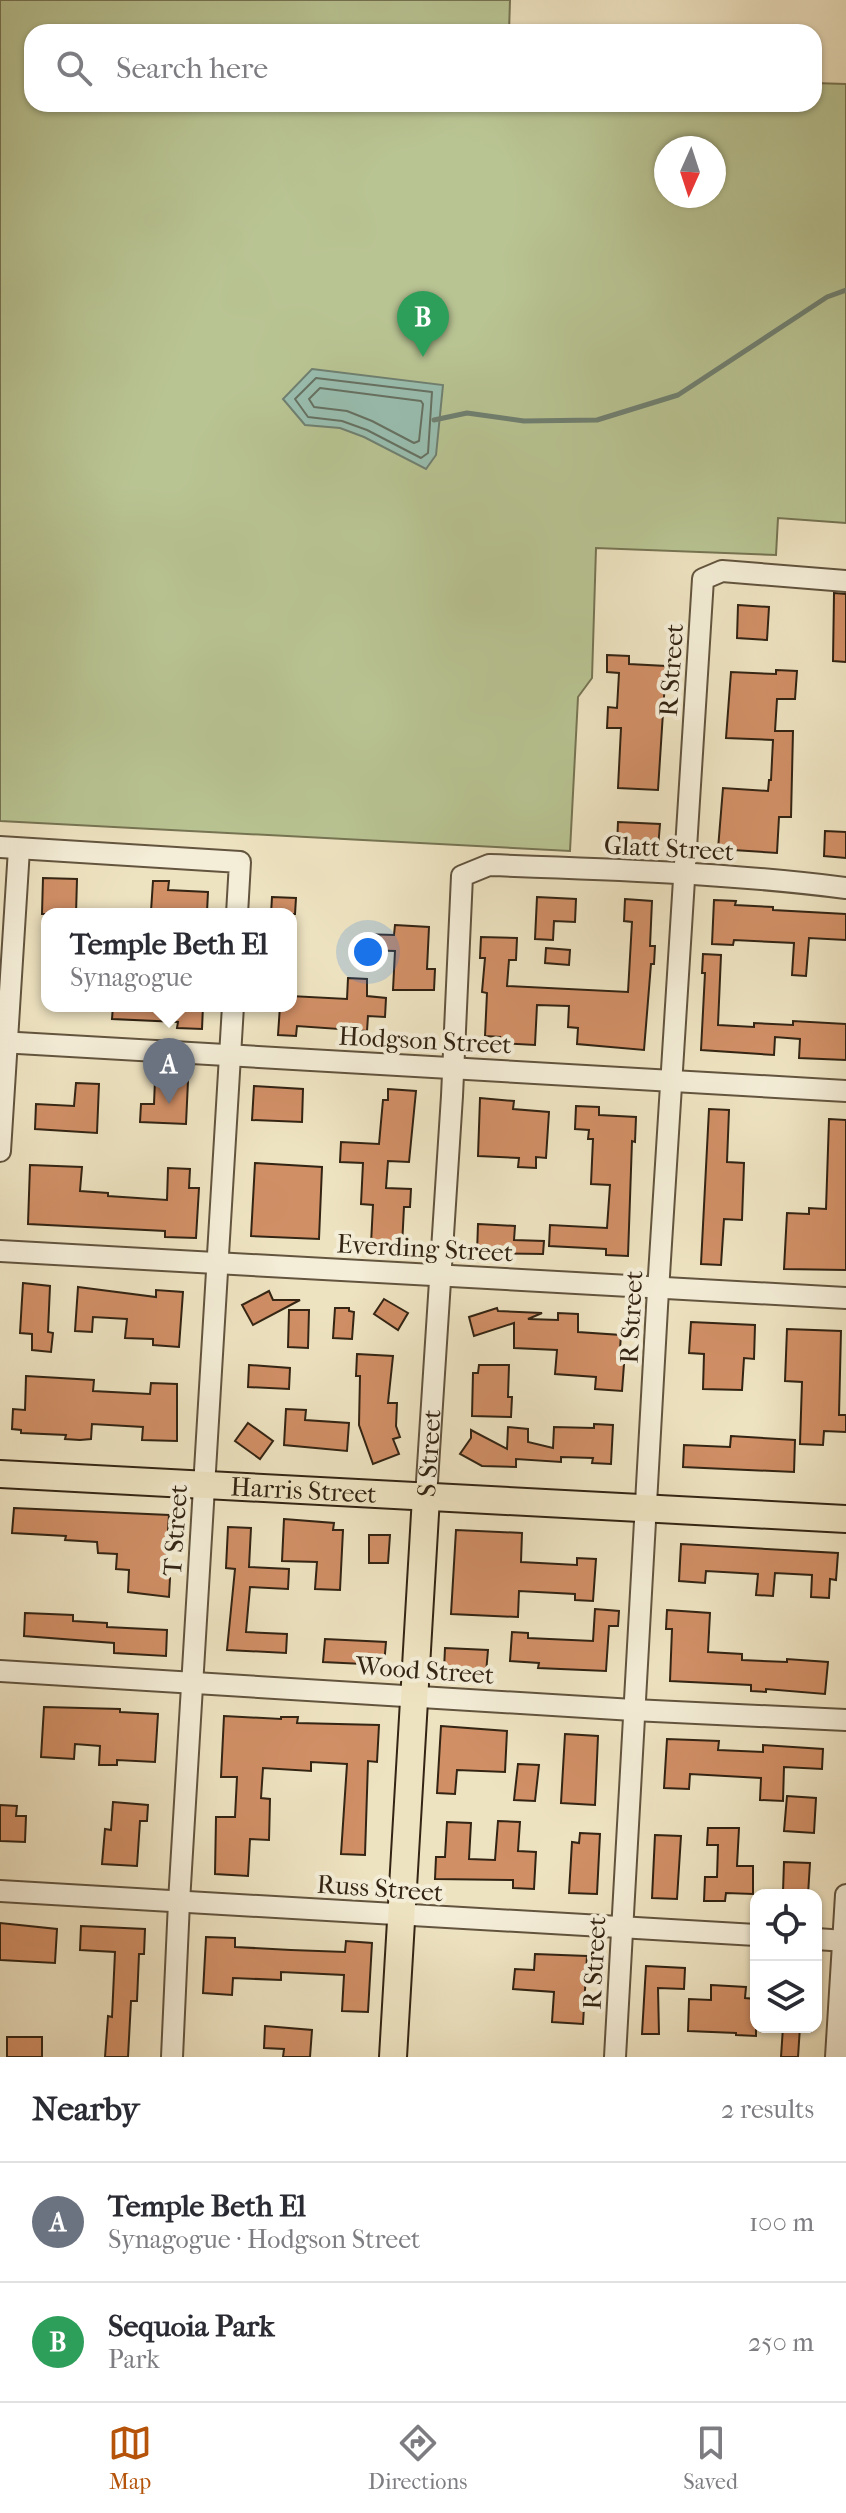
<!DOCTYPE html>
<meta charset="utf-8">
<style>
body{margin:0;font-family:"IM FELL French Canon",serif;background:#f2f2f3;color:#2b2b33}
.controls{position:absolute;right:24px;bottom:24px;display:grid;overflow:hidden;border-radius:16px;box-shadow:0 2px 6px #0004}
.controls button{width:72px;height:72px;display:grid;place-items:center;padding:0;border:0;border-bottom:2px solid #e1e1e2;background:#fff;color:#2b2b33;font:40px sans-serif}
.compass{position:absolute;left:654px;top:136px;width:72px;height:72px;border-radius:50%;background:#fff;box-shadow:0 2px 6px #0004;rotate:183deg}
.you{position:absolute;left:368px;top:952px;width:28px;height:28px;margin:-20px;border:6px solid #fff;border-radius:50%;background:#1a73e8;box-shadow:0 0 0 12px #1a73e833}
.badge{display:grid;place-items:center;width:52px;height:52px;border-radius:50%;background:#b45309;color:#fff;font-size:26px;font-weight:700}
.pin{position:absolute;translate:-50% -66px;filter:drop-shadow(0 2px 4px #0008)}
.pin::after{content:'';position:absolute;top:42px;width:28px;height:24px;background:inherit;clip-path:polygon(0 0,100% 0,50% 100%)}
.popup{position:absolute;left:41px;top:908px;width:256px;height:104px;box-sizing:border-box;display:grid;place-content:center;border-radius:16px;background:#fff;filter:drop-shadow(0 2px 6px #0005);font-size:26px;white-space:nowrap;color:#7c7c81}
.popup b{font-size:30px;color:#2b2b33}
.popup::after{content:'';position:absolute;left:50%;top:100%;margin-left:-16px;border:16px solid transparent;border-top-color:#fff}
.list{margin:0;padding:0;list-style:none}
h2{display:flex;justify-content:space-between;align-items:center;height:104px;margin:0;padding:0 32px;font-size:34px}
h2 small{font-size:26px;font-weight:400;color:#7c7c81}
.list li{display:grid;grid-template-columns:52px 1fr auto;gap:24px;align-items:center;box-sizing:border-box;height:120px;padding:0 32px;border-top:2px solid #e1e1e2}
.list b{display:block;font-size:30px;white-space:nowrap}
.list p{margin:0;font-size:26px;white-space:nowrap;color:#7c7c81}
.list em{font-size:26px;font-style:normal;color:#7c7c81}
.icon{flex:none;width:44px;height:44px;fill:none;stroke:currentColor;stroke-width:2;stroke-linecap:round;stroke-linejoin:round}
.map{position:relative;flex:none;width:846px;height:2057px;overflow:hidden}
.search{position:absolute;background:#fff;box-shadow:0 2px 6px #0004;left:24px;right:24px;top:24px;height:88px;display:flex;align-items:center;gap:20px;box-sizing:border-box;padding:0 28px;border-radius:24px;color:#7c7c81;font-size:30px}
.sheet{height:344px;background:#fff}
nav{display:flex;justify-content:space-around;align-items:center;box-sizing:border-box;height:112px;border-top:2px solid #e1e1e2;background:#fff;font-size:22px;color:#7c7c81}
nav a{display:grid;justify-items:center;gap:4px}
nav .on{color:#b45309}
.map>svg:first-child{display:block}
.green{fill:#b9c493;stroke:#767453;stroke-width:2;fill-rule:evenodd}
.water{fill:#99beb0;stroke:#708071;stroke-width:2}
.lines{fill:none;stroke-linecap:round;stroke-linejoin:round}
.shore{stroke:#667162;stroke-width:2}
.stream{stroke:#708071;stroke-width:5}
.building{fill:#d18f66;stroke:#332413;stroke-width:2}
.minor-casing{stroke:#62543e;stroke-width:24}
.major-casing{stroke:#332413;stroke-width:30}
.minor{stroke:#f4edd7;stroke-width:20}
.major{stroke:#eee3c1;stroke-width:26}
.labels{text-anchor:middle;stroke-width:8;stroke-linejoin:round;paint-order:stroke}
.street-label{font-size:26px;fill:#332413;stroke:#f4edd7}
</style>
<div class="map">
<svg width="846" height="2057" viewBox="0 0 846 2057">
<rect width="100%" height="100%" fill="#eee3c1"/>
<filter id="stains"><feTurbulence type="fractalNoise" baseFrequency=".0025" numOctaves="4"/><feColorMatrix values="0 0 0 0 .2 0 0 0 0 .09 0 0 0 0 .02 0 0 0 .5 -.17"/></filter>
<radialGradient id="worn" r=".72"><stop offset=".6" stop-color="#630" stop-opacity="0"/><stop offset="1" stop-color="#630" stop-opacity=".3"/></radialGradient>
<path class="green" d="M0,0h510l-1,32h-477v72h782v-21l32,1v439l-68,-5 -2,37 -180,-7 -4,130 -14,19 -8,154 -570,-30zM666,148h48v48h-48z"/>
<path class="water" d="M312,369l131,16 -7,70 -10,14 -62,-32 -24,-9 -35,-3 -22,-26z"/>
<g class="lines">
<g class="shore">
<path d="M316,378l116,14 -4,61 -7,5 -54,-28 -25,-9 -34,-4 -13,-18z"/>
<path d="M320,388l101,13 2,3 -4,37 -5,2 -42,-22 -25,-10 -33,-4 -5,-8z"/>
</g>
<path class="stream" d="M434,420l33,-7 57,8 73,-1 81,-25 149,-98 19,-7"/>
</g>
<g class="building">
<path d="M834,593l12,1v68l-13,-1z"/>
<path d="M738,605l31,2 -2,33 -30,-2z"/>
<path d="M607,655l22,1v8l37,2 -8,124 -40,-2 3,-60h-14l1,-21 9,1 2,-35 -12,-1z"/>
<path d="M776,670l21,1 -2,28h-18l-2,32h18l-2,86h-12l-2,36 -59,-4 5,-61 45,3 1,-11h2l2,-40 -47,-2 5,-66 45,2z"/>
<path d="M618,822l42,2 -2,24 -41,-2z"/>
<path d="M825,831l21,1v26l-22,-2z"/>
<path d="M43,878l34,1 -1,35h-34z"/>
<path d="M153,881h16l-1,9 40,2 -1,20 -32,2 -24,-3z"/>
<path d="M272,897l24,1 -1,16h-24z"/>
<path d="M537,897l39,2 -1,23 -21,-1 -1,19 -18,-1z"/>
<path d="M625,899l27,2 -2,45h5l-1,18h-3l-7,86 -67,-6 1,-16 -10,-1 1,-21 -32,-1 -2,40 -36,-2 1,-6 -15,-1 2,-43 -5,-1 3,-34h-5l1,-21 36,1 -1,22h-7l-2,26 121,6 4,-70 -8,-1z"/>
<path d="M714,900l22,1 -1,4 38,2v3l73,4v26l-37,-2 -3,38 -14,-1 2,-32 -60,-3 -1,5 -21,-1z"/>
<path d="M395,925l34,2 -2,42h8l-1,21h-41l2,-39 -33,-1 1,-16 31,1z"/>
<path d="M546,948l24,2 -1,15 -24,-2z"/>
<path d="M703,954l18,1 -3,70 36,2v-4l39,2v-4l53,3v36l-47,-2 1,-19 -25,-2 -1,18 -73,-5 4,-77h-3z"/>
<path d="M348,978l19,1v17l19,2 -1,19 -17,-1 -1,15 -70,-5 -1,10 -18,-1 2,-29h11v-10l56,3z"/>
<path d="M113,1006h90l-1,23 -25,-1 1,-6 -66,-3z"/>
<path d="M155,1080l33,1 -2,43 -46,-2 1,-18h13z"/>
<path d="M76,1083l23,1 -2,49 -62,-4 1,-25 38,2z"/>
<path d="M254,1086l49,3 -1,33 -50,-2z"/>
<path d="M388,1089l28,2 -7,71 -21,-1 -2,27 25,1 -1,18h-6l-2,39 -31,-2 2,-39 -12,-1 2,-41 -23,-1 1,-20 38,2 4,-44h5z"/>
<path d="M480,1098l34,3 -1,8 36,3 -3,46 -10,-1v11l-18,-1 1,-9 -41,-2z"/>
<path d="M576,1106l23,1v8l37,2 -1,25 -3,-1 -4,115 -22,-1v-6l-57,-3 1,-21 57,3 3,-43 -19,-1 2,-45h-5l1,-9 -14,-1z"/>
<path d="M709,1109l20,1 -2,52 17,1 -2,57 -18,-1 -3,46 -20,-1z"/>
<path d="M829,1119l17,1v150l-62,-1 3,-56 22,1v-6l17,1z"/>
<path d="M255,1163l67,4 -3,72 -68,-3z"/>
<path d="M30,1165l52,2 -2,24 28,2v3l59,4 1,-32 22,1 -1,19h10l-3,50 -31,-1v-6l-137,-7z"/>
<path d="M478,1224l37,2 -1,14 30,1 -1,13 -66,-1z"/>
<path d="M23,1283l27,3 -2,46 5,1 -2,19 -19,-2v-16l-12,-1z"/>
<path d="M78,1287l78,10v-7l27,2 -4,55 -26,-2v-6l-28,-1 2,-19 -34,-2 -1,15 -17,-1z"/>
<path d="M269,1291l4,9h27l-47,25 -11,-20z"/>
<path d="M384,1299l24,14 -10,17 -24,-16z"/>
<path d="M335,1308h14v3l5,1 -2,27 -19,-1z"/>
<path d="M497,1308l1,3 44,2 -14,6 30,1v-7l20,1v18l43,3 -2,28 5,1 -2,27 -27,-2 1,-12 -41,-3 2,-24 -43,-2v-25l-40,13 -5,-19z"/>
<path d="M289,1310h20l-1,38 -20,-1z"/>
<path d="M691,1322l64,3 -1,34 -10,-1 -2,32 -39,-1 1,-35 -15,-1z"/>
<path d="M787,1329l54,2 -2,84h7v17l-22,-1 -1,14 -23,-1 2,-62 -17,-1z"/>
<path d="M357,1354l36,2 -5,47h9l-1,23 4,11 -7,2 6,15 -26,10 -14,-39 1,-49h-4z"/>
<path d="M249,1365l41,3 -1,21 -41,-2z"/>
<path d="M479,1365h30l-1,32h4l-1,20 -39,-1 1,-43h5z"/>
<path d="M26,1376l68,4 -1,11 57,3 1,-11 26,1v57l-35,-1 1,-13 -51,-3 -1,15 -11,1 -15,-1 1,-4 -45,-2v-3l-9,-1 1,-20 12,1z"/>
<path d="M286,1409l20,1 -1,10 44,3 -2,28 -63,-6z"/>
<path d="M248,1423l25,18 -13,18 -25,-18z"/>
<path d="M594,1424l19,1 -2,39 -19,-1 1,-5 -32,-1v5l-45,-3v8l-34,-1 -22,-12 11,-16v-8l36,19 1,-22 20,2v13l25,6 1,-21 40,1z"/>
<path d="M731,1436l64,4 -1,32 -111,-5 1,-22 46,2z"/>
<path d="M14,1508l155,7 -4,62 5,1 -1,19 -41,-5 1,-22 -13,-1 1,-15 -19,-1 -1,-11 -32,-2 1,-4 -54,-3z"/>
<path d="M284,1519l50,4 -1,7h10l-3,60 -25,-1 2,-27 -35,-1z"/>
<path d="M228,1527l23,1 -2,39 40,2 -1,20 -38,-2 -4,45 41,2 -1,19 -59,-3 8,-81 -9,-1z"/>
<path d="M456,1530l66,3 -1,29 56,3v-7l19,1 -3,42 -18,-1v-6l-56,-3 -1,26 -67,-3z"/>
<path d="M369,1535h21l-2,28h-19z"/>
<path d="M681,1544l157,9 -2,27 -6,-1 -1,19 -18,-1 1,-22 -37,-2 -2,23 -17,-1 2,-21 -52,-3 -1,12 -26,-2z"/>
<path d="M595,1609l24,2 -1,15h-9l-3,45 -68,-3 1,-5 -29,-2 2,-29 16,1v5l65,3z"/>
<path d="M667,1610l43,3 -2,39 34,2v6l45,2v-3l41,3 -3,32 -59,-5v3l-15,-1v-6l-81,-4 2,-52h-6z"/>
<path d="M25,1613l48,2v6l34,2v4l60,3 -1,26 -52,-3v-10l-90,-7z"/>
<path d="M325,1639l61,3 -2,23 -61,-3z"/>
<path d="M445,1648l43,2 -2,23 -42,-3z"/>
<path d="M44,1707l76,2v3l38,2 -3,48 -38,-2v5h-18l1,-19 -25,-2 -1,15 -33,-2z"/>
<path d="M224,1716l57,3v-2h17l-1,6 82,2 -2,37 -9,-1 -3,94 -24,-1 6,-90 -36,-2v9l-48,-3 -2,30 9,1 -1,41 -19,-1 -2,37 -33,-2 1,-57h19l2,-40h-16z"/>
<path d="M441,1726l66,5 -2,41 -48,-2 -2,24 -18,-1z"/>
<path d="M565,1734l33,2 -3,69 -34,-2z"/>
<path d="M667,1739l52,2 -1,9 45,2v-7l60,4 -1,20 -38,-2 -1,34 -23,-1 1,-22 -71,-4 -1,15 -25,-1z"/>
<path d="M518,1764l21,1 -4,36 -21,-1z"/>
<path d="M787,1796l29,2 -2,35 -30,-2z"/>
<path d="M113,1802l35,3 -1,16h-7l-3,45 -35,-2 3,-35 6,1z"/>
<path d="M0,1805l17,1 -1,10h10l-1,26 -25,-1z"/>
<path d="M498,1821l22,1 -2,29 18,1 -2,37 -21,-1v-8l-78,-1 1,-22h9l2,-35 24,1 -2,36 26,1z"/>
<path d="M708,1828h31l-2,38h16v28l-27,-1 -1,8h-21l1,-24h12l1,-32h-11z"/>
<path d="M580,1833l20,1 -3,60 -28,-1 3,-51 7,1z"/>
<path d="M655,1835l26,1 -4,63 -25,-1z"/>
<path d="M784,1862l26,1 -2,32h-18v-3h-7z"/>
<path d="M0,1923l57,6 -2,34 -55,-3z"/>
<path d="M81,1926l64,3 -1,25h-5l-2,47h-6l-3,56h-23l3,-41 4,1 3,-65 -35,-2z"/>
<path d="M206,1937l29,1v9l56,3 54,2 1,-11 26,2 -4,69 -26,-1 2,-36 -63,-3v8l-48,-2 -1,17 -29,-2z"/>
<path d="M535,1954l52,2 -4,68 -31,-2 2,-30 -41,-3 2,-20 19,1z"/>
<path d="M646,1966l39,2 -1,21 -26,-1 1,46h-17z"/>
<path d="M711,1985l35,2 -1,11 11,1v37l-20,-1v-2l-48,-2 1,-32 22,1z"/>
<path d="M265,2026l47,4 -2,27h-27l1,-8 -20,-1z"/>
<path d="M783,2027h17l-2,30h-17z"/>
<rect x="7" y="2037" width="35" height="20"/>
</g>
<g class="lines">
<g class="minor-casing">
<g id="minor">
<path d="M0,847l240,15 -3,52"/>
<path d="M0,1042l846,49"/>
<path d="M0,1151l19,-302"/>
<path d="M0,1251l846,47"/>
<path id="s1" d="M426,1497l26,-401 10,-220 27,-11c119,4 239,8 357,23"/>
<path d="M0,1671l633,39 213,10"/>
<path d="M0,1891l756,44"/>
<path d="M816,1939l30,2"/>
<path d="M172,2057l7,-155 54,-896"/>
<path d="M615,2057l42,-750 46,-728 19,-8 124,10"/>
<path d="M836,2057l10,-162"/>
</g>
</g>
<g class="major-casing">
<g id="major">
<path id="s2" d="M0,1474l846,45"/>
<path d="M393,2057l33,-560"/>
</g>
</g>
<use href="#minor" class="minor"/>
<use href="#major" class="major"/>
</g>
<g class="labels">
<g class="street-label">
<text transform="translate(671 670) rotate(-86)" y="9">R Street</text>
<text transform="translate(669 848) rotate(3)" y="9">Glatt Street</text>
<text transform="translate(425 1040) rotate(3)" y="9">Hodgson Street</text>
<text transform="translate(425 1248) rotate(3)" y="9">Everding Street</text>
<text transform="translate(631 1317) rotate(-87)" y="9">R Street</text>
<text dy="9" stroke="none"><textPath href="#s1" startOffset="44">S Street</textPath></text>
<text dy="9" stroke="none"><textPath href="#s2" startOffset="304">Harris Street</textPath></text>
<text transform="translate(175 1530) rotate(-86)" y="9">T Street</text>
<text transform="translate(425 1670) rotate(4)" y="9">Wood Street</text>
<text transform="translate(380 1888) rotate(4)" y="9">Russ Street</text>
<text transform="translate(594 1963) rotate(-87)" y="9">R Street</text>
</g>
</g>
<rect width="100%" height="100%" filter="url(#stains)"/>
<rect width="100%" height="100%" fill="url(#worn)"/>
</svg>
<div class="controls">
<button><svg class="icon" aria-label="locate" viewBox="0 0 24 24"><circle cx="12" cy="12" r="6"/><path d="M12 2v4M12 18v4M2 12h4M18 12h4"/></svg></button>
<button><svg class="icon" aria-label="layers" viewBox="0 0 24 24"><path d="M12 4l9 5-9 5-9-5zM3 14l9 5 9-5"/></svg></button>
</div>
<svg class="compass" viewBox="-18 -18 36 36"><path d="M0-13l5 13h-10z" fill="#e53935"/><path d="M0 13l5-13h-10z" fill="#7c7c81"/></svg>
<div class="you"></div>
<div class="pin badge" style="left:169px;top:1104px;background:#6b7280">A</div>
<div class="popup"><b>Temple Beth El</b>Synagogue</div>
<div class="pin badge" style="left:423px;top:357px;background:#2e9e5b">B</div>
<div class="search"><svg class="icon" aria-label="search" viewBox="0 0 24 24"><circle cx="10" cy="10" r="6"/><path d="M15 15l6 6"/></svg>Search here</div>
</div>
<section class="sheet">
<h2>Nearby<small>2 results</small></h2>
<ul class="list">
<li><span class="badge" style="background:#6b7280">A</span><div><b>Temple Beth El</b><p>Synagogue · Hodgson Street</p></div><em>100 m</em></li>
<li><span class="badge" style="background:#2e9e5b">B</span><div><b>Sequoia Park</b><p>Park</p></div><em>250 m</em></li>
</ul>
</section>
<nav>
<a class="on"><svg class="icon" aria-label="map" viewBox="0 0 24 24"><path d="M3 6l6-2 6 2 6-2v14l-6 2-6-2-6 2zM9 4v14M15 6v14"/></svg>Map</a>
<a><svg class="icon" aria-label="directions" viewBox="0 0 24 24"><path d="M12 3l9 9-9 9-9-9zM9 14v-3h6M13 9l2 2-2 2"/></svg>Directions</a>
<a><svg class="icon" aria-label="saved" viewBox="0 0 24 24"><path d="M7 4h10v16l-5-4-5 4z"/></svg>Saved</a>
</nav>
